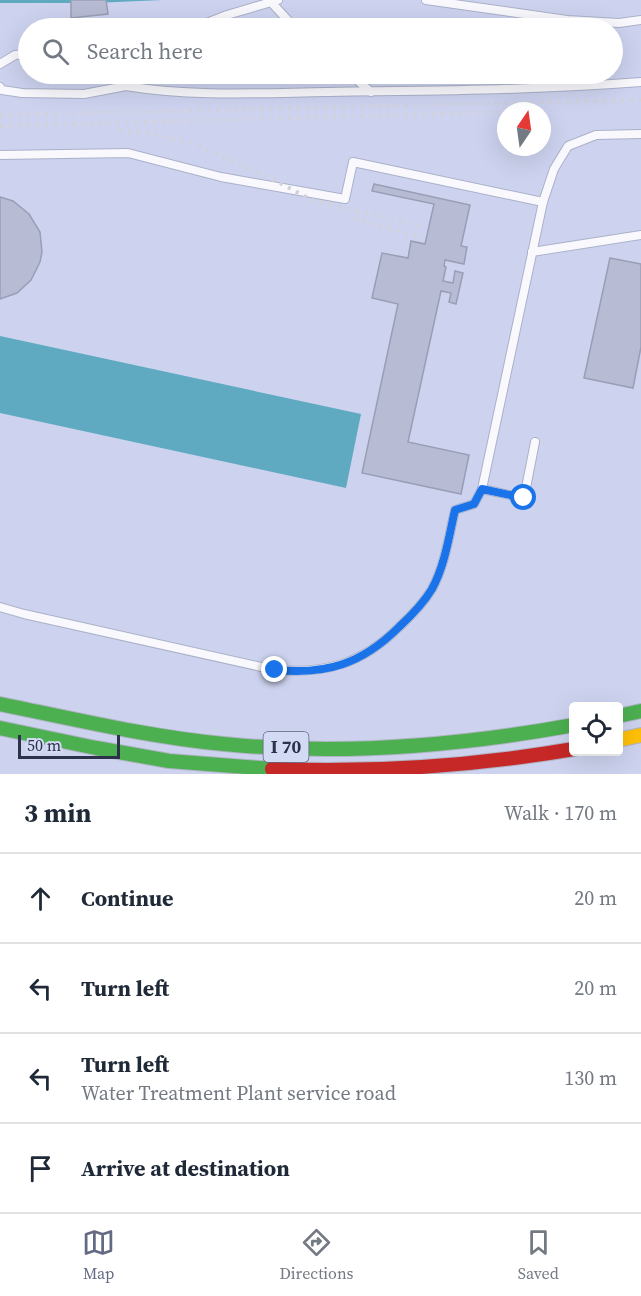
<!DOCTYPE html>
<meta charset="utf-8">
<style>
body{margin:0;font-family:"Source Serif 4",serif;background:#f6f6f7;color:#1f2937}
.controls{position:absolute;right:18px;bottom:18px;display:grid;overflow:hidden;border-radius:6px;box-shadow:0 6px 24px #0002}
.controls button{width:54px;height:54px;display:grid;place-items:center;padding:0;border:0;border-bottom:2px solid #e0e1e3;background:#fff;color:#1f2937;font:30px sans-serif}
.compass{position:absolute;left:497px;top:102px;width:54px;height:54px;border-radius:50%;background:#fff;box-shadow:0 6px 24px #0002;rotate:13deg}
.scale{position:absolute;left:18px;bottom:15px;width:102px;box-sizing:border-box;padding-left:6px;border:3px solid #2d324b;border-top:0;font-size:16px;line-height:21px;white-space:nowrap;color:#2d324b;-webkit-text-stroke:4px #d3daf3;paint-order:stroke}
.stop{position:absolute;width:18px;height:18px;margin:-14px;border:4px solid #1a73e8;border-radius:50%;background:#fff}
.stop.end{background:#1a73e8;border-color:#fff;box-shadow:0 2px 6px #0008}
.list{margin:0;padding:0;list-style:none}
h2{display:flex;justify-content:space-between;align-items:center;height:78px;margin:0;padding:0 24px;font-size:26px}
h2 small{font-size:20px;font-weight:400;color:#747a83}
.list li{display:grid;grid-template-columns:39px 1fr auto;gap:18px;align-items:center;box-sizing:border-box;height:90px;padding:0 24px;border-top:2px solid #e0e1e3}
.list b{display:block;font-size:22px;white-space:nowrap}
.list p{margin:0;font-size:20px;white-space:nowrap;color:#747a83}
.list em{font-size:20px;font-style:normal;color:#747a83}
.icon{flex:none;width:33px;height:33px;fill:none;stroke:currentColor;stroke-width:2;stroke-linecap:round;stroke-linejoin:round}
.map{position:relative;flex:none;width:641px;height:774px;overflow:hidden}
.search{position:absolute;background:#fff;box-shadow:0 6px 24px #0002;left:18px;right:18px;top:18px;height:66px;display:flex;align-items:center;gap:15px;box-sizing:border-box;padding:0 21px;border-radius:33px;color:#747a83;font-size:22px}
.sheet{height:438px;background:#fff}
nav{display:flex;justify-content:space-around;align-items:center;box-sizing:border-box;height:84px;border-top:2px solid #e0e1e3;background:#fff;font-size:16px;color:#747a83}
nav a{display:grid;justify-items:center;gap:3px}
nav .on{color:#656a84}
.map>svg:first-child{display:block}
.water{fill:#5faac1}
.building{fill:#b7bcd4;stroke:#999eb5;stroke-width:1.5}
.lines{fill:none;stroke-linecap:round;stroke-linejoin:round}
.lane-casing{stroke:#abb1c9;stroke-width:10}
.fast-casing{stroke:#b0b4c4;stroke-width:16}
.slow-casing{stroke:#b0b4c4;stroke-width:16}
.jam-casing{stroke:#b0b4c4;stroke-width:16}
.lane{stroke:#f8f8fd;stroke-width:8}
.fast{stroke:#4caf50;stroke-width:14}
.slow{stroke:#ffc107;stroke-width:14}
.jam{stroke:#c62828;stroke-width:14}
.rail{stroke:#d0d1db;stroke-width:4;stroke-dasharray:3 6;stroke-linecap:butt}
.route{stroke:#1a73e8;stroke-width:8}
.labels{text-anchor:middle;stroke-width:5;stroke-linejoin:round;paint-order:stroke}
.shield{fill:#d3daf3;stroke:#5f647d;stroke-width:1.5}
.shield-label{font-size:18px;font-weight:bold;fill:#2d324b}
</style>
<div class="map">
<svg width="641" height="774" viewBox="0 0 641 774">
<rect width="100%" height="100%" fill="#cdd3ef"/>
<g class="water">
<path d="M0,0h163l-70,3h-93z"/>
<path d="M0,336l361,78 -15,74 -346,-75z"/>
</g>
<g class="building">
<path d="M71,0h35l2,14 -37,4z"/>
<path d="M374,184l96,21 -9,41 6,1 -3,17 -19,-4 -1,6 2,1 -3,14 10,2 2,-12 8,2 -7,31 -7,-2 2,-9 -10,-2 -33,151 61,13 -8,39 -99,-21 36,-169 -26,-6 10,-45 26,5 3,-17 14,3 9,-40 -62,-13z"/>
<path d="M0,197l13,4 16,13 11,18 2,20 -2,10 -9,18 -14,13 -17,6z"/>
<path d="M610,258l31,6v83l-8,41 -49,-10z"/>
</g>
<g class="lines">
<g class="lane-casing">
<g id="lane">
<path d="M426,0l141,20 52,3 22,-3"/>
<path d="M271,2l24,26"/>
<path d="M194,28l33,-13 51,-15"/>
<path d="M0,64l15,-9 13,-1"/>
<path d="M120,74l6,12c66,11 134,7 201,6 104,-1 210,-2 314,-10"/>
<path d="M350,74l21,18"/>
<path d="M0,87l2,3 20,3 62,1 42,-8"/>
<path d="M0,155l128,-2 93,24 124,22 8,-37 190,40"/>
<path d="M532,252l109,-17"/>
<path d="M482,489l42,9 11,-56"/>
<path d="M0,607l24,7 251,56c51,4 87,-6 124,-43 13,-12 24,-23 33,-38 13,-24 17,-53 23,-79l19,-6 8,-15 61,-287 11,-33 14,-23 28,-11 45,-1"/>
</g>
</g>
<g class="fast-casing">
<g id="fast">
<path d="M0,704c74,15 149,33 224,40 118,12 234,2 350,-19"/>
<path d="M618,716l23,-5"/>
<path d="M0,728l96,20 73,13 103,8"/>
</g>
</g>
<g class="slow-casing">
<path id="slow" d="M618,740l23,-5"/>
</g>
<g class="jam-casing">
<path id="jam" d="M272,769c102,4 202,-3 302,-20"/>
</g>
<use href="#lane" class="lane"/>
<use href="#fast" class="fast"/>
<use href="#slow" class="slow"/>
<use href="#jam" class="jam"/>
<g class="rail">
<path d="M0,115l641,-15"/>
<path d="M0,126l506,-14"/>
<path d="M119,130l29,3 44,10 84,38 36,19 108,26"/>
<path d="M353,219l64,17"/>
</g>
</g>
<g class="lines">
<path class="route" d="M275,670c51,5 87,-6 124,-43 13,-12 24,-23 33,-38 13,-24 17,-53 23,-79l19,-6 8,-15 42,9"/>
</g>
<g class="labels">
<rect class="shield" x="263.5" y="732" width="45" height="30" rx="4.5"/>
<g class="shield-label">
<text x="286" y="753">I 70</text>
</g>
</g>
</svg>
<div class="controls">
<button><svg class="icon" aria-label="locate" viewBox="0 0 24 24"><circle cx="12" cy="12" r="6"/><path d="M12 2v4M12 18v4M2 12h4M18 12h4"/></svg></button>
</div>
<svg class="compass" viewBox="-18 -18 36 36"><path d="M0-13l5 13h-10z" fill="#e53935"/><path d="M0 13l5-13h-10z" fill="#747a83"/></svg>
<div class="scale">50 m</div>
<div class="stop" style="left:524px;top:498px"></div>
<div class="stop end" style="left:275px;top:670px"></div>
<div class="search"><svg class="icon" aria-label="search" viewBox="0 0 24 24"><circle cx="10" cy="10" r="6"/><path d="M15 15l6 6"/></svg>Search here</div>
</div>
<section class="sheet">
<h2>3 min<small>Walk · 170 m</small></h2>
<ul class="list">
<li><svg class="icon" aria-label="ahead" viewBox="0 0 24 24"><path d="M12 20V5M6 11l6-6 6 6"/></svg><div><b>Continue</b></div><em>20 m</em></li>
<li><svg class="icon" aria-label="left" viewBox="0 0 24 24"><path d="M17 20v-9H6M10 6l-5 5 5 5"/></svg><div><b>Turn left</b></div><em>20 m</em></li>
<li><svg class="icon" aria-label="left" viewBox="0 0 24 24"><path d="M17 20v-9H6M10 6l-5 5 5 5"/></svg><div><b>Turn left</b><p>Water Treatment Plant service road</p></div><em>130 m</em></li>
<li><svg class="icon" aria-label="arrive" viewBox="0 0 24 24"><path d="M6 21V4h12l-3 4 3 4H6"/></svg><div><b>Arrive at destination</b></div></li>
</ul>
</section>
<nav>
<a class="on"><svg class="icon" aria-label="map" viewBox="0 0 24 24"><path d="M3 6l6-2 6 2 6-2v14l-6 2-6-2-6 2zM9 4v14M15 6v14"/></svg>Map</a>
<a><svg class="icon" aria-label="directions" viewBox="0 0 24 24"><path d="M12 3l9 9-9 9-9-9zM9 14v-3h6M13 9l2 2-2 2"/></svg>Directions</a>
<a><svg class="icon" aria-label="saved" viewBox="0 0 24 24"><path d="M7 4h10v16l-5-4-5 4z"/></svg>Saved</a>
</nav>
